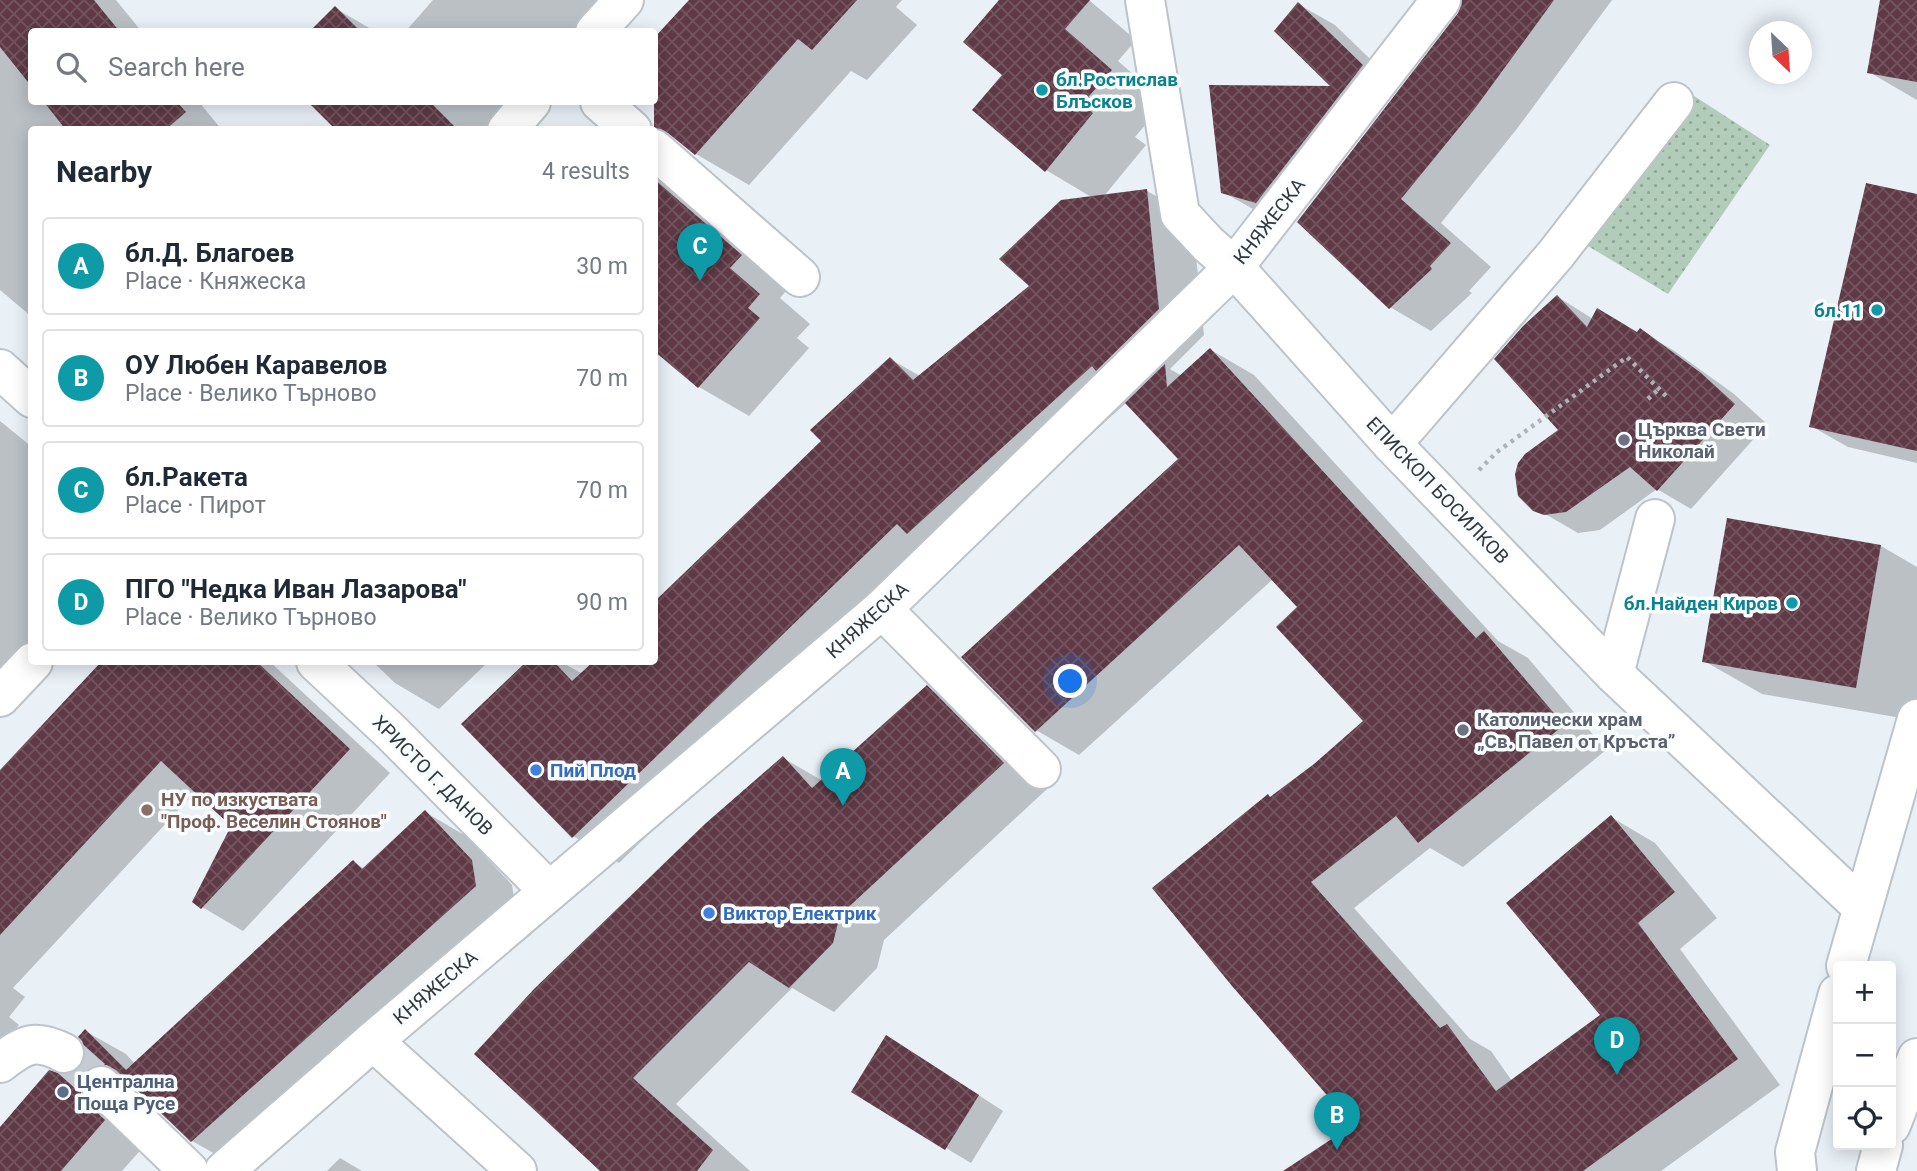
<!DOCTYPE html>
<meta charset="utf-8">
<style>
body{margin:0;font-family:Roboto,sans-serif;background:#f2f2f3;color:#1f2937}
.controls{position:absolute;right:21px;bottom:21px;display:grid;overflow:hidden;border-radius:7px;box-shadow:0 4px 18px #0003}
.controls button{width:63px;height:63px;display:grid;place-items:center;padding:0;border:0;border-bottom:2px solid #e0e1e3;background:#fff;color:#1f2937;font:35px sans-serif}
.compass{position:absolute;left:1749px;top:21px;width:63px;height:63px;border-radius:50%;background:#fff;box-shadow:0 4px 18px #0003;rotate:155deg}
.you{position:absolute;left:1071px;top:682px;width:24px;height:24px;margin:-18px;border:5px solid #fff;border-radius:50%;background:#1a73e8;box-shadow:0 0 0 10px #1a73e833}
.badge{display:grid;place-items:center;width:46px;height:46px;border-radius:50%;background:#0b8043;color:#fff;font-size:23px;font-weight:700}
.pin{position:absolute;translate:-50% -58px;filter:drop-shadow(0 2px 4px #0008)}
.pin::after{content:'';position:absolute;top:37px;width:24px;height:21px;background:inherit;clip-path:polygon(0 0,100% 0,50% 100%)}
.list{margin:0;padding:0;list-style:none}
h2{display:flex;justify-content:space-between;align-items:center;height:91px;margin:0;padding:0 28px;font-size:30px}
h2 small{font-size:23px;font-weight:400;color:#747a83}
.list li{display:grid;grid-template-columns:46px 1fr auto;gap:21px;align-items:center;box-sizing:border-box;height:98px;margin:0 14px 14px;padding:0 14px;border:2px solid #e0e1e3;border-radius:7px}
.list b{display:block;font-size:26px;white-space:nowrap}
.list p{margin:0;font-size:23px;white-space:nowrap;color:#747a83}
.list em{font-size:23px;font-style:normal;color:#747a83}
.icon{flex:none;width:38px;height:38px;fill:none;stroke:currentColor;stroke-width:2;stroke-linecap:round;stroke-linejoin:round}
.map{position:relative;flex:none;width:1917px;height:1171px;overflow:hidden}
.search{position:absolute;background:#fff;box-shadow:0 4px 18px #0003;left:28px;top:28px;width:630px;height:77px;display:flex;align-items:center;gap:18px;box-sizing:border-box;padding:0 24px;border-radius:7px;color:#747a83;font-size:26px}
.panel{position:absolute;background:#fff;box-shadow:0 4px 18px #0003;left:28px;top:126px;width:630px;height:539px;border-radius:7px}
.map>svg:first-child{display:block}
.grass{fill:url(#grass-dots)}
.shadow{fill:#0003}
.building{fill:url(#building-cross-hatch)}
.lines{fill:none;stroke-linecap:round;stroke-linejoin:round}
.minor-tunnel{stroke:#c5cbd0;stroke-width:38;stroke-dasharray:38 19;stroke-linecap:butt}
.minor-casing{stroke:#bdc4c9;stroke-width:42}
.major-casing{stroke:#bdc4c9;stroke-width:42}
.path{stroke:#aeb3b8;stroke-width:4.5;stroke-dasharray:3.5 5;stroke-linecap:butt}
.minor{stroke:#fff;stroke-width:38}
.major{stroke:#fff;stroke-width:38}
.culture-dot{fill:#0f9aa8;stroke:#fafdff;stroke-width:2.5}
.worship-dot{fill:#6b7280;stroke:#fafdff;stroke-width:2.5}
.shop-dot{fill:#3f7fe0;stroke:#fafdff;stroke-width:2.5}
.education-dot{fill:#8d6e63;stroke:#fafdff;stroke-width:2.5}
.service-dot{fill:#5c6f8a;stroke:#fafdff;stroke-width:2.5}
.labels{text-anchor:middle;stroke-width:7;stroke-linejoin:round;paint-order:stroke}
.culture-label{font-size:19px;font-weight:bold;fill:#0d838f;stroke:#fafdff;text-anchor:end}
.street-label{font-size:19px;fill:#333638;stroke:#fafdff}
.worship-label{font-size:19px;font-weight:bold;fill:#5b616d;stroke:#fafdff;text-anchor:start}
.shop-label{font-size:19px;font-weight:bold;fill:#366cbe;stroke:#fafdff;text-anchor:start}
.education-label{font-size:19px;font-weight:bold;fill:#785e54;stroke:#fafdff;text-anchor:start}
.service-label{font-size:19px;font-weight:bold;fill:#4e5e75;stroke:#fafdff;text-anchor:start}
</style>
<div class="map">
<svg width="1917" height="1171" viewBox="0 0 1917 1171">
<defs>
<pattern id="grass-dots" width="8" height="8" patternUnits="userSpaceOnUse" patternTransform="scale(1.75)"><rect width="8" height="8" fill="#b1ccb9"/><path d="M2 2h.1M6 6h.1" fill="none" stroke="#91a697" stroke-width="1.8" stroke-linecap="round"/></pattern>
<pattern id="building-cross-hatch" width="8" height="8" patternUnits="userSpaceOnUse" patternTransform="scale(1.75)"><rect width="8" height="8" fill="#5f3946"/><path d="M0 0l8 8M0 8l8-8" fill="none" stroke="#73555f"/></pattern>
</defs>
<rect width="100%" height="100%" fill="#e9f0f6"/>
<path class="grass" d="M1691,94l79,51 -102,149 -90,-54z"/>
<g class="shadow">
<path d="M0,0h116l26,32h-110v70h167l23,28h-190v187l-32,-27z"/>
<path d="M433,0h177l-10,32h-195z"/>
<path d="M690,0h212l-6,7 21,18 -50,55 -16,-9 -102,114 -53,-31 -13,-11 -27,-16z"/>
<path d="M1000,0h89l47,40 -18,21 47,41 -30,35 11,8 -42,51 43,-5 45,26 12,118 -34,34 12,7 29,-26 43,25 244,266 30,17 78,92 -143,117 -33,-19 -76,60 116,131 21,12 21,30 91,-65 8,-199 44,26 62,75 -37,31 100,136 -119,86h-375l69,-45 -83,-328 43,-33 50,-44 -66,-114 -26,-28 -194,176 -43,-25 144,-271 -53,-57 -173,157 -13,-7 -322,311 -46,-27 -109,-112 64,-62h33l22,12 13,-12h58l169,-221 67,-82 30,17 112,-90 61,-88 -47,-28 -42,-95z"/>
<path d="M1464,0h148l-96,130 -75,93 50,44 -22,24 3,2 -41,38 -41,-24 -91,-85 161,-208z"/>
<path d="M1882,0h35v100l-48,-28z"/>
<path d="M1298,4l37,21 64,62 -105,135 -34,-9 -37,-21 112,-104z"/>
<path d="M335,8l41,24h-65z"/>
<path d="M310,102h228l-25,28h-181l3,-4z"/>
<path d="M654,166l137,119 -11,13 30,26 -13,14 12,10 -60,68 -50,-29 -45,-38z"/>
<path d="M1917,196v267l-69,-16 -37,-21z"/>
<path d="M1558,297l35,22 45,15 2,-3 33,19 61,44 33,30 -76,85 -34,-20 -57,41 -22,3 -52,-30 -7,-8 -3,-10 4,-21 41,-34z"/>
<path d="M0,421l32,26v215l-32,49z"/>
<path d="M1881,546l36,21v132l-4,21 -151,-26 -58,-33z"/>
<path d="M103,662h167l120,111 -147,158 -41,-24 31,-81 -37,-35 -183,197 12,9 -16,20 10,8 -19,23v-275z"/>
<path d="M373,662h115l-49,47 -44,-26z"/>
<path d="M927,687l44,26 76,76 -163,151 -7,28 -43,44 -42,-24 -116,116 74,67h-148l-126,-117 307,-296 40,23z"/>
<path d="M425,812l41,24 46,49 4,25 -283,254 -41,-23 -56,-54 -10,6 19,52 -23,26h-122v-41l65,-53 13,-5 8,-10 2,-10 -3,-21 41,23 9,10 218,-202 12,7z"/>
<path d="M912,1052l91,59 -32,52 -25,-15z"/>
<path d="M340,1158l22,13h-35z"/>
</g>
<g class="building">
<path d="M0,0h94l26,32h-88v55l-32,-40z"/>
<path d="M689,0h168l-45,50 -14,-11 -103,116 -27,-22 -14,-5v-90z"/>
<path d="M999,0h91l-25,29 47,41 -30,34 11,9 -48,59 -73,-62 30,-35 -39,-33z"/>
<path d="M1462,0h92l-78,107 -75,92 50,44 -21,23 2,3 -43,40 -92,-87 161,-209z"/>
<path d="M1880,0h37v82l-50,-9z"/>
<path d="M1298,2l65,63 -107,138 -35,-10 -12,-108 121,1 -56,-55z"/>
<path d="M335,6l26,26h-52z"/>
<path d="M44,102h133l9,10 -21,18h-99z"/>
<path d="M308,102h122l28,28h-122z"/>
<path d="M654,179l88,76 -12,13 30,26 -12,14 12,10 -62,70 -44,-37z"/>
<path d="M1866,183l51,11v257l-108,-24z"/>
<path d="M1147,189l12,120 -63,62 -4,-5 -185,168 -10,-10 -325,314 -111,-114 65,-62h28l18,19 21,-19h61v-60l167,-161 -11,-11 80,-73 23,23 116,-94 -30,-27 62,-59z"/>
<path d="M1557,295l30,32 10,-19 40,24 3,-4 61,45 34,31 -78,87 -27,-24 -64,45 -22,3 -11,-4 -15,-15 -3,-22 3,-11 7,-9 33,-24 -64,-71 29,-33z"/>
<path d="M1210,348l266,290 8,-7 80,94 -146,118 -22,-27 -85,66 129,146 7,-4 49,67 104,-76 -94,-112 105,-88 64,77 -37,31 100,136 -155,112h-300l70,-46 -121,-139 -80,-98 116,-94 2,3 44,-33 49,-43 -87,-94 21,-20 -58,-62 -204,187 -74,-75 217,-198 -53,-56 40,-39 2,23z"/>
<path d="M1727,518l154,27 -25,143 -154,-26z"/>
<path d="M101,662h156l93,87 -149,160 -9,-7 39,-76 -70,-65 -161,174v-165z"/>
<path d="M927,685l77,78 -164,152 -7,28 -44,45 -40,-26 -116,116 80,72 -16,21h-97l-126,-117 60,-65 172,-166 77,-67 29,32z"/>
<path d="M425,810l47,50 4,26 -285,256 -75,-72 -9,-5h-11l-11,6 -5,10v10l6,11 19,18 -44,51h-61v-44l49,-57 16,5 12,-5 7,-8 2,-10 -4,-11 -4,-4 7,-8 41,41 227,-210 9,9z"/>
<path d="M886,1035l93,60 -34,55 -94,-58z"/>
</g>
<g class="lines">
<path class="minor-tunnel" d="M64,1053l37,33"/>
<g class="minor-casing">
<g id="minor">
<path d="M1145,0l35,214 28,30 26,23 158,177 222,230 248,233"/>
<path d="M595,32l29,-32"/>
<path d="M600,102l32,28"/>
<path d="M507,130l24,-28"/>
<path d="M654,149l146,128"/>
<path d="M0,369l32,29"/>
<path d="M1392,444l164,-190 118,-152"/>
<path d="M882,609l159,160"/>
<path d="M316,662l75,70 158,159"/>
<path d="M1614,674l41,-155"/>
<path d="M0,697l33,-35"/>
<path d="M1846,966l71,-247"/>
<path d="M373,1041l144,130"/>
<path d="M0,1063c25,-19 35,-25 64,-10"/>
<path d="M101,1086l88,85"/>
<path d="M224,1171l149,-130 509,-432 352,-342 207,-267"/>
<path d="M1797,1171l-2,-19 43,-158"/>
</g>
</g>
<g class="major-casing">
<g id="major">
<path d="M1891,1125l26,-67"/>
<path d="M1876,1171l7,-26"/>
</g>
</g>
<g class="path">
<path d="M1648,399l11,-10"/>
<path d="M1479,470l18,-18 130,-95 41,41"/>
</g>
<use href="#minor" class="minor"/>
<use href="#major" class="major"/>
</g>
<g class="culture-dot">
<circle cx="1042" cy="90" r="7"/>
<circle cx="1877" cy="310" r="7"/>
<circle cx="1792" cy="603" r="7"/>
</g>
<g class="worship-dot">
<circle cx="1624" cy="440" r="7"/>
<circle cx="1463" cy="730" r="7"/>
</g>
<g class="shop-dot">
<circle cx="536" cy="770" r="7"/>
<circle cx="709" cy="913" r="7"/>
</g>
<circle class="education-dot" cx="147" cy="810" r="7"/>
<circle class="service-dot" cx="63" cy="1092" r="7"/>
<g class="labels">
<g class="culture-label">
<text x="1056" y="86" text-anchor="start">бл.Ростислав<tspan x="1056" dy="22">Блъсков</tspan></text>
<text x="1863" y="317">бл.11</text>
<text x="1778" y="610">бл.Найден Киров</text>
</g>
<g class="street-label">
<text transform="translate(1269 221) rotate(-52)" y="7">КНЯЖЕСКА</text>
<text transform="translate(1438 490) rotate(46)" y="7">ЕПИСКОП БОСИЛКОВ</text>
<text transform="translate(867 620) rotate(-42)" y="7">КНЯЖЕСКА</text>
<text transform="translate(433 775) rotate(45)" y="7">ХРИСТО Г. ДАНОВ</text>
<text transform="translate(435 987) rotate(-40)" y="7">КНЯЖЕСКА</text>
</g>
<g class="worship-label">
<text x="1638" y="436">Църква Свети<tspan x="1638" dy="22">Николай</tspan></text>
<text x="1477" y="726">Католически храм<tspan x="1477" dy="22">„Св. Павел от Кръста”</tspan></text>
</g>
<g class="shop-label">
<text x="550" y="777">Пий Плод</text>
<text x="723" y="920">Виктор Електрик</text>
</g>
<g class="education-label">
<text x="161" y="806">НУ по изкуствата<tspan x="161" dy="22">"Проф. Веселин Стоянов"</tspan></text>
</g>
<g class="service-label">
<text x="77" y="1088">Централна<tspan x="77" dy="22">Поща Русе</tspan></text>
</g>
</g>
</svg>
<div class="controls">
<button>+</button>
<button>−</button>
<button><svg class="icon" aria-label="locate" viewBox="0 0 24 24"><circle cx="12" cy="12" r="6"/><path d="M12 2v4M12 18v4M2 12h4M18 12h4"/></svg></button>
</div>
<svg class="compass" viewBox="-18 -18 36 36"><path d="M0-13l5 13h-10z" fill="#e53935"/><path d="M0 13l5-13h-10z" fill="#747a83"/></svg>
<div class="you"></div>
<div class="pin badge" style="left:843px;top:806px;background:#0f9aa8">A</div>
<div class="pin badge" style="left:1337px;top:1150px;background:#0f9aa8">B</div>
<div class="pin badge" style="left:700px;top:281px;background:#0f9aa8">C</div>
<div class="pin badge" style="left:1617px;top:1075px;background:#0f9aa8">D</div>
<div class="search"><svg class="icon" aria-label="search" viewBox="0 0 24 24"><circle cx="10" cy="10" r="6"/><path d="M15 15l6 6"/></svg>Search here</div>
<section class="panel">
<h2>Nearby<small>4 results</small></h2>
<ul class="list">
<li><span class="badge" style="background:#0f9aa8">A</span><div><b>бл.Д. Благоев</b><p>Place · Княжеска</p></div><em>30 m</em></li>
<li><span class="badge" style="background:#0f9aa8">B</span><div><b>ОУ Любен Каравелов</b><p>Place · Велико Търново</p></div><em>70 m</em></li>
<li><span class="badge" style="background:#0f9aa8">C</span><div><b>бл.Ракета</b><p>Place · Пирот</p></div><em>70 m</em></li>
<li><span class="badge" style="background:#0f9aa8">D</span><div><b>ПГО &quot;Недка Иван Лазарова&quot;</b><p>Place · Велико Търново</p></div><em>90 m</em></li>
</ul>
</section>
</div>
